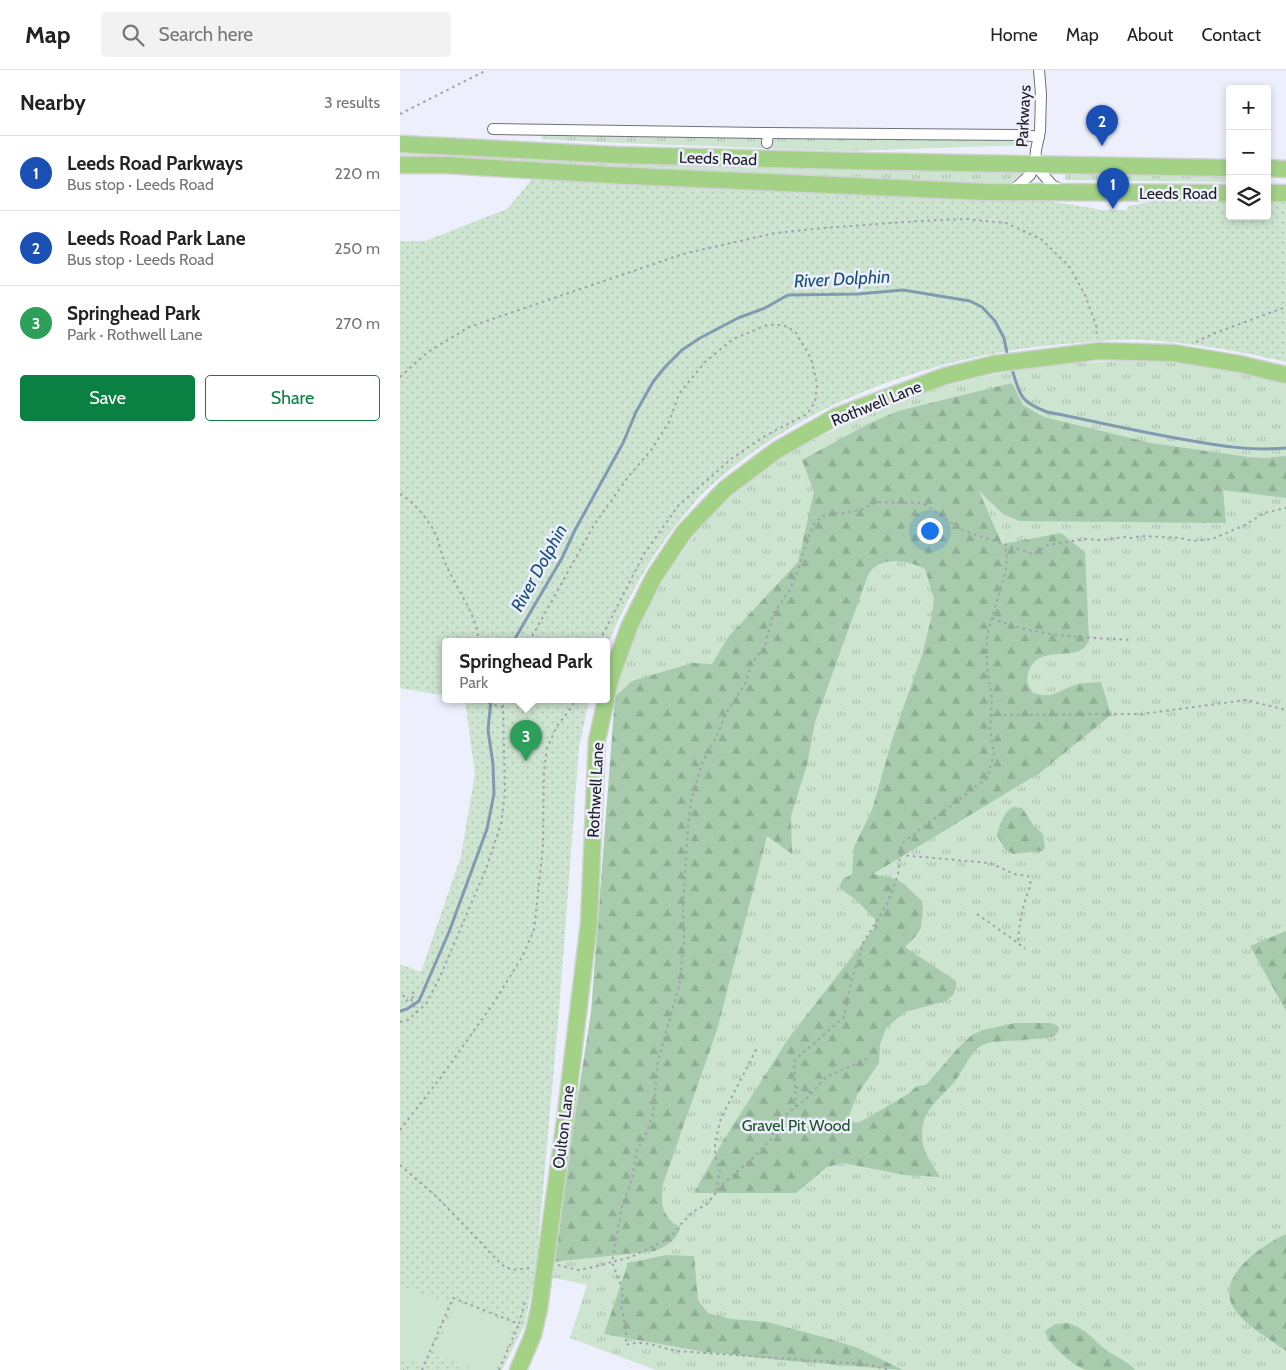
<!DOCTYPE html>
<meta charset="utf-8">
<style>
body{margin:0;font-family:Cabin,sans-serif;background:#f2f2f2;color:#222}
.controls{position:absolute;right:15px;top:15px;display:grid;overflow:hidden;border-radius:5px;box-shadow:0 2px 8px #0003}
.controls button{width:45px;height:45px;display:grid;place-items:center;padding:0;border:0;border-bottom:1px solid #e0e0e0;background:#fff;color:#222;font:25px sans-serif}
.you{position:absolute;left:529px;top:460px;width:18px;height:18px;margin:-12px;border:4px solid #fff;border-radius:50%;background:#1a73e8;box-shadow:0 0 0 8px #1a73e833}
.badge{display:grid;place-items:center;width:32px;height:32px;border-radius:50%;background:#0b8043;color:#fff;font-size:16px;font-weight:700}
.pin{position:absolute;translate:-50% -41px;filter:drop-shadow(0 1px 2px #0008)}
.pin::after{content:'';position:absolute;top:26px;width:18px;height:15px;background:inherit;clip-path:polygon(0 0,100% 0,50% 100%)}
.popup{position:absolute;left:42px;top:568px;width:168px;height:65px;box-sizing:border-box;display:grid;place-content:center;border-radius:5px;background:#fff;filter:drop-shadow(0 1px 4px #0005);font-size:16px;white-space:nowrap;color:#767676}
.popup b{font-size:19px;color:#222}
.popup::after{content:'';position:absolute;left:50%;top:100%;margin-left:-10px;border:10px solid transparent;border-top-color:#fff}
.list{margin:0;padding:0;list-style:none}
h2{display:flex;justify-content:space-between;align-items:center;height:65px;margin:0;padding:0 20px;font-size:21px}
h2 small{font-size:16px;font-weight:400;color:#767676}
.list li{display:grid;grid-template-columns:32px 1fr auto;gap:15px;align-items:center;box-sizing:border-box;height:75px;padding:0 20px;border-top:1px solid #e0e0e0}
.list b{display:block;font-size:19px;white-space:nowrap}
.list p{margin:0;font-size:16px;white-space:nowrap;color:#767676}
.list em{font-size:16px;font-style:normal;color:#767676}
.actions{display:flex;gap:10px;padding:15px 20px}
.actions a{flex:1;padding:11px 0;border:1px solid #0b8043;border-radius:5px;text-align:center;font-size:18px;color:#0b8043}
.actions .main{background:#0b8043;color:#fff}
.icon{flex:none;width:28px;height:28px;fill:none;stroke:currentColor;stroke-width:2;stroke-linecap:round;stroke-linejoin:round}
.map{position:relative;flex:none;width:886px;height:1300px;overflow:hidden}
header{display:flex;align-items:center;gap:30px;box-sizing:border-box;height:70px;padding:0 25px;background:#fff;border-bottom:1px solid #e0e0e0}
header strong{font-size:24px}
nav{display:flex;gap:28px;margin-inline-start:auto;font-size:18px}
.search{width:350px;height:45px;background:#f2f2f2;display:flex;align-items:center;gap:12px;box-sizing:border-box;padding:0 18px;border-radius:5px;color:#767676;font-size:19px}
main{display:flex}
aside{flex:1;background:#fff}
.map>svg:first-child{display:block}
.grass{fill:url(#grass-tufts)}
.forest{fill:url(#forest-firs)}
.park{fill:url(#park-dots)}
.garden{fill:#cde4d0}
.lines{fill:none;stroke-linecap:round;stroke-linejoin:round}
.stream{stroke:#809ab1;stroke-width:3}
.minor-casing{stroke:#6f717b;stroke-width:12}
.primary-casing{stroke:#d1d2d2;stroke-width:19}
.path{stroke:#a0a1ab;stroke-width:2;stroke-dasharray:2.5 4;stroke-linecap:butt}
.minor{stroke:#fff;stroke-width:10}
.primary{stroke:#a3d287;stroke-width:16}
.path-bridge{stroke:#a0a1ab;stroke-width:2;stroke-dasharray:2.5 4;stroke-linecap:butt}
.labels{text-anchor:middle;stroke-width:5;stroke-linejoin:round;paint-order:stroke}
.street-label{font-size:16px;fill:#1b1c20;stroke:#eeeffc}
.park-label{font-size:16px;fill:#1c5028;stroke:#eeeffc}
.water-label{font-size:18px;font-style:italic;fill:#175077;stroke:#eeeffc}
</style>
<header>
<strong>Map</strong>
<div class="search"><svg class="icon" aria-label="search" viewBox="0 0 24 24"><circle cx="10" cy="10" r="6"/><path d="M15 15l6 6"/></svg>Search here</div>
<nav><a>Home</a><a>Map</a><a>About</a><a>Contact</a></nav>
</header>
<main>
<aside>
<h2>Nearby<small>3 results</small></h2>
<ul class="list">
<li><span class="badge" style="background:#1a4fb4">1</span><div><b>Leeds Road Parkways</b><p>Bus stop · Leeds Road</p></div><em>220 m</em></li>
<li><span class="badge" style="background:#1a4fb4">2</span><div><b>Leeds Road Park Lane</b><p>Bus stop · Leeds Road</p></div><em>250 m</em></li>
<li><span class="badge" style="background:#2e9e5b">3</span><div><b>Springhead Park</b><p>Park · Rothwell Lane</p></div><em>270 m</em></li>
</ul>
<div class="actions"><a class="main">Save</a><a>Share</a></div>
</aside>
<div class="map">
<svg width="886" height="1300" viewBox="0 0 886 1300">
<defs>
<pattern id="grass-tufts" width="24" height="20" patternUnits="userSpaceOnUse" patternTransform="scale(1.25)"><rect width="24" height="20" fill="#cde4d0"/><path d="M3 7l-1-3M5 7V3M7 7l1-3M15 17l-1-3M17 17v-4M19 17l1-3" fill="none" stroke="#afc3b2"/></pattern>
<pattern id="forest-firs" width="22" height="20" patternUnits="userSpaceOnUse" patternTransform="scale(1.25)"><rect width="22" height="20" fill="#a7cbac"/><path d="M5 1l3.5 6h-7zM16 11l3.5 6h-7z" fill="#8fae94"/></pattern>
<pattern id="park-dots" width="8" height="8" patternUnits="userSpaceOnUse" patternTransform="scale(1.25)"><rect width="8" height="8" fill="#cde4d0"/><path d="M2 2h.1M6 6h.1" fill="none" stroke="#afc3b2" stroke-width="1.8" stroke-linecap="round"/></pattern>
</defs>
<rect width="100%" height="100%" fill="#eeeffc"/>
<g class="grass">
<path d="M218,64l141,3 3,2v9l-144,-5 -76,-4v-4z"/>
<path d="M378,67l244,4 1,4 -174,6 -77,-2 1,-9z"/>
<path d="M0,84l115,3 -1,4 -114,-3z"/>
<path d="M120,87l343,13 160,1v2l-15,12 -218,-7 -270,-16z"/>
<path d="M666,103l164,2v7l-165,-2z"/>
<path d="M722,291l49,1 46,6 69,15v987h-630l-86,-32 17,-53 -37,-8 1,-9 40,-255 24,-316 15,-51 18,-40 18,-30 31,-45 38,-38 42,-35 67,-33 82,-34 52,-13 47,-10 48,-5z"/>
</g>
<g class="forest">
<path d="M612,313l11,22 21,12 107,26 97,14 16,1 22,-2v42l-63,-8 3,33 -207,-2 -16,-7 -24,-23 23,53 59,-11 24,19 4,89c-2,2 -3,5 -5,7 -14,11 -44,-1 -54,20 -5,10 -3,17 3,25 20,6 23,-1 39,-7 9,-4 20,-3 29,-4l10,33 -70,57 -168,102 19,4 11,5 19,18 1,7 -2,20 -6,9 -10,10 51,34v7l-3,7 -7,6 -41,11 -19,16 -6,17 -1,18 -22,32 -8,21 3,5 4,2 6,-2 46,-27 9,-8 9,-1 32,-37 14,-13 11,-5 32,-7h36l7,3 1,4 -3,5 -8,3 -56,4c-5,1 -9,2 -14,6 -9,8 -15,22 -22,32 -14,18 -34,28 -34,54 -1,16 10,30 18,43l-35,-2 -62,-12 -16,4 -31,26h-102l29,-52 65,-102 87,-112v-8l-18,-18 -18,-14 4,-8 9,-5 2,-27 18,-37 20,-70 30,-85 10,-40 2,-16 -9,-30c-18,-9 -45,-14 -57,6l-53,147 -8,43 -16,51 1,38 -25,-18 -50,194 -54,154c-3,23 -1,30 17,45 -4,12 -14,17 -25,22l-103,11 39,-249 24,-316 17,-16 60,-18 20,1 17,-28 69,-74 16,-70 -12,-32 66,-36 30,-13z"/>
<path d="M613,737l9,1 12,18 9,8 2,14 -3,3 -29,3 -9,-6 -7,-13c3,-11 6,-22 16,-28z"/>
<path d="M886,861v80l-36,-65z"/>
<path d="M886,1164v117c-15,-11 -40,-25 -51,-41 -23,-32 27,-65 51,-76z"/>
<path d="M266,1185l28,1 4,44 10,13 23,6 36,3 56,15 35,11 45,22 -114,-9 -89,-10 -96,-17 24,-71z"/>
<path d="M668,1253c19,6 24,16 38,27 9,7 22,11 29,20 -11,0 -39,0 -48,0 -13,-3 -39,-26 -42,-39l10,-7z"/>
</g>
<g class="park">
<path d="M134,107l364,19 146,5 31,4 27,5h25l1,-4 28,-5 74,-1v16h37v-16h19v162c-46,-11 -93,-19 -140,-22 -23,-1 -46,1 -69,3 -134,9 -273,56 -373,149 -7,6 -12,14 -18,21 -35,41 -59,86 -80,135v-6h-160v54l-46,-8v-447h25l82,-32z"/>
<path d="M65,630h124l-10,47 -20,264 -23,257 -11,56 -23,46h-102v-406l21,8 40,-116 14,-82z"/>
</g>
<g class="garden">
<path d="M0,1217l48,17 -26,61 -22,-9z"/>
<path d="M56,1232l58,24 -18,44h-22l-39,-17z"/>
</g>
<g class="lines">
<g class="stream">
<path d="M611,296c9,28 7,35 36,46 47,9 93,20 140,28 33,6 65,11 99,8"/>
<path d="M113,572l49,-84 13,-28 48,-87 13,-31 17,-30 12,-15 17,-17 18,-12 38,-20 27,-10 23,-13 70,-1 45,-4 67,11 12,6 13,14 9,17 4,20"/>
<path d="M0,941l7,-2 12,-8 30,-69 38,-103 7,-35 -1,-30 -5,-34 3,-30"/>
</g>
<g class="minor-casing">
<g id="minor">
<path d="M93,59l275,4 -1,10"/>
<path d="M368,63l256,2 15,2"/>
<path d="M635,95l1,-15 4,-19 1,-37 -2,-24"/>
<path d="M635,95l17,20 11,6"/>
<path d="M611,122l19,-17 5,-10"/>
</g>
</g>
<g class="primary-casing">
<g id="primary">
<path d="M0,74l216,11 236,6 378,7"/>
<path d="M0,95h46l164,10 376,17 244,1"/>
<path d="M867,98l19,1"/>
<path d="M867,123h19"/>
<path d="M206,627l4,-17 19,-53 25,-50 30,-45 41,-43 52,-39 60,-34 108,-40 49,-12 105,-13 74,2 67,11 46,11"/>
<path d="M118,1300l15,-35 6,-26 26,-189 24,-197 8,-183 9,-40"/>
</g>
</g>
<g class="path">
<path d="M0,44l87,-44"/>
<path d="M796,272l19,-9 71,-26"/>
<path d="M0,307l28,-25 41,-25 214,-73 92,-21 49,-5 95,-7 47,-2 40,4 35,16 28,27 16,29 11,30 1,12"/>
<path d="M0,424c14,8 26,23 34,37 5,8 6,20 10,29 11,28 32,51 35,82"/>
<path d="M592,548c43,19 92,19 139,22"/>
<path d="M129,572l65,-117 34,-48 24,-28 17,-27 10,-28 26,-32 28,-23 34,-14h15l6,2 8,6 15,25 6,26 -2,18 -8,12 -42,22 -34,23 -53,47 -34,48 -45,88"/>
<path d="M79,630l3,1"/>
<path d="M591,645l151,-1 104,-14 40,10"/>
<path d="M500,785l90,8 24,11 14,2 3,8c-8,20 -12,38 -13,59l7,6"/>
<path d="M577,844l41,29"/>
<path d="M3,925l3,6 9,-5 -4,-7"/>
<path d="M11,929l6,14"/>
<path d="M0,952l8,-2 18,-16 13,-25 47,-110 15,-45 4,-31 -2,-88 2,-5"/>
<path d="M467,989l-41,18 -20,22 -32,25 -2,14 -18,19 -30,26 -18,22 -12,6 -14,14 -10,13 -39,19 -19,5 11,29 -2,15 5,22v17c19,-6 33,3 51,6l187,13 27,6"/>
<path d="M396,1017l16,6"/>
<path d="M396,1037l-2,-45 2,-3 48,-42 7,-34 12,-40 24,-39 11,-29 3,-31 86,-66 7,-24 -4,-25 2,-30 -5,-31v-33l19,-65 1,-18 -3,-6"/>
<path d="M0,1060l41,-53 52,-73 29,-47 12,-27 9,-84 1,-75 3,-23 10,-22 14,-18 4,-8"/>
<path d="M0,1095l38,33 64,67 10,5 19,-2"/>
<path d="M316,1121l4,-22 -5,-13v-13l6,-25 36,-70"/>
<path d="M158,1195l20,5 11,-2 23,-6 10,-56 10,-27 5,-30 8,-12 8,-23 5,-53 22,-79 4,-43 -1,-32 5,-81 3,-25 11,-38 14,-25 10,-25 19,-29 7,-21 13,-17 8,-32 16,-23 9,-21 10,-32 7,-16 8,-6 6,-2 16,-1 15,-3 17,-8 43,1 6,2 36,25 71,24 15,-9 38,-6 16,1 23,-3 6,1 11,-2 38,2 13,3 19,-2 33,-14 19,-12 22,-5"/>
<path d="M3,1300h1"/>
<path d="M22,1300l31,-72 66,26 6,-22"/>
<path d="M99,1300l20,-46"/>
</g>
<use href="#minor" class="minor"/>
<use href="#primary" class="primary"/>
<path class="path-bridge" d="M82,631l22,7"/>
</g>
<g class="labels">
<g class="street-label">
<text transform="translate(623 46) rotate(-87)" y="6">Parkways</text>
<text transform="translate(318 88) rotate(2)" y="6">Leeds Road</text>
<text x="778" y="129">Leeds Road</text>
<text transform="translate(476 333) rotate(-22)" y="6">Rothwell Lane</text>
<text transform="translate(195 720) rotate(-87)" y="6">Rothwell Lane</text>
<text transform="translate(163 1057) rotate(-83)" y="6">Oulton Lane</text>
</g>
<g class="park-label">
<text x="396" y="1061">Gravel Pit Wood</text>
</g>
<g class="water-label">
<text transform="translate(442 209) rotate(-3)" y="6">River Dolphin</text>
<text transform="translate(139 498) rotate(-61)" y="6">River Dolphin</text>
</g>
</g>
</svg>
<div class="controls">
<button>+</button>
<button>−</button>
<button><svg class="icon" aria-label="layers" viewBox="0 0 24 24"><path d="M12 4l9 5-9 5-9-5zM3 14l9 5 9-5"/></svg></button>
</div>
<div class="you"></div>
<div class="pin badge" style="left:713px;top:139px;background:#1a4fb4">1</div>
<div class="pin badge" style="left:702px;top:76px;background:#1a4fb4">2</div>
<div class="pin badge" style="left:126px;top:691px;background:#2e9e5b">3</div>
<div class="popup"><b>Springhead Park</b>Park</div>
</div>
</main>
